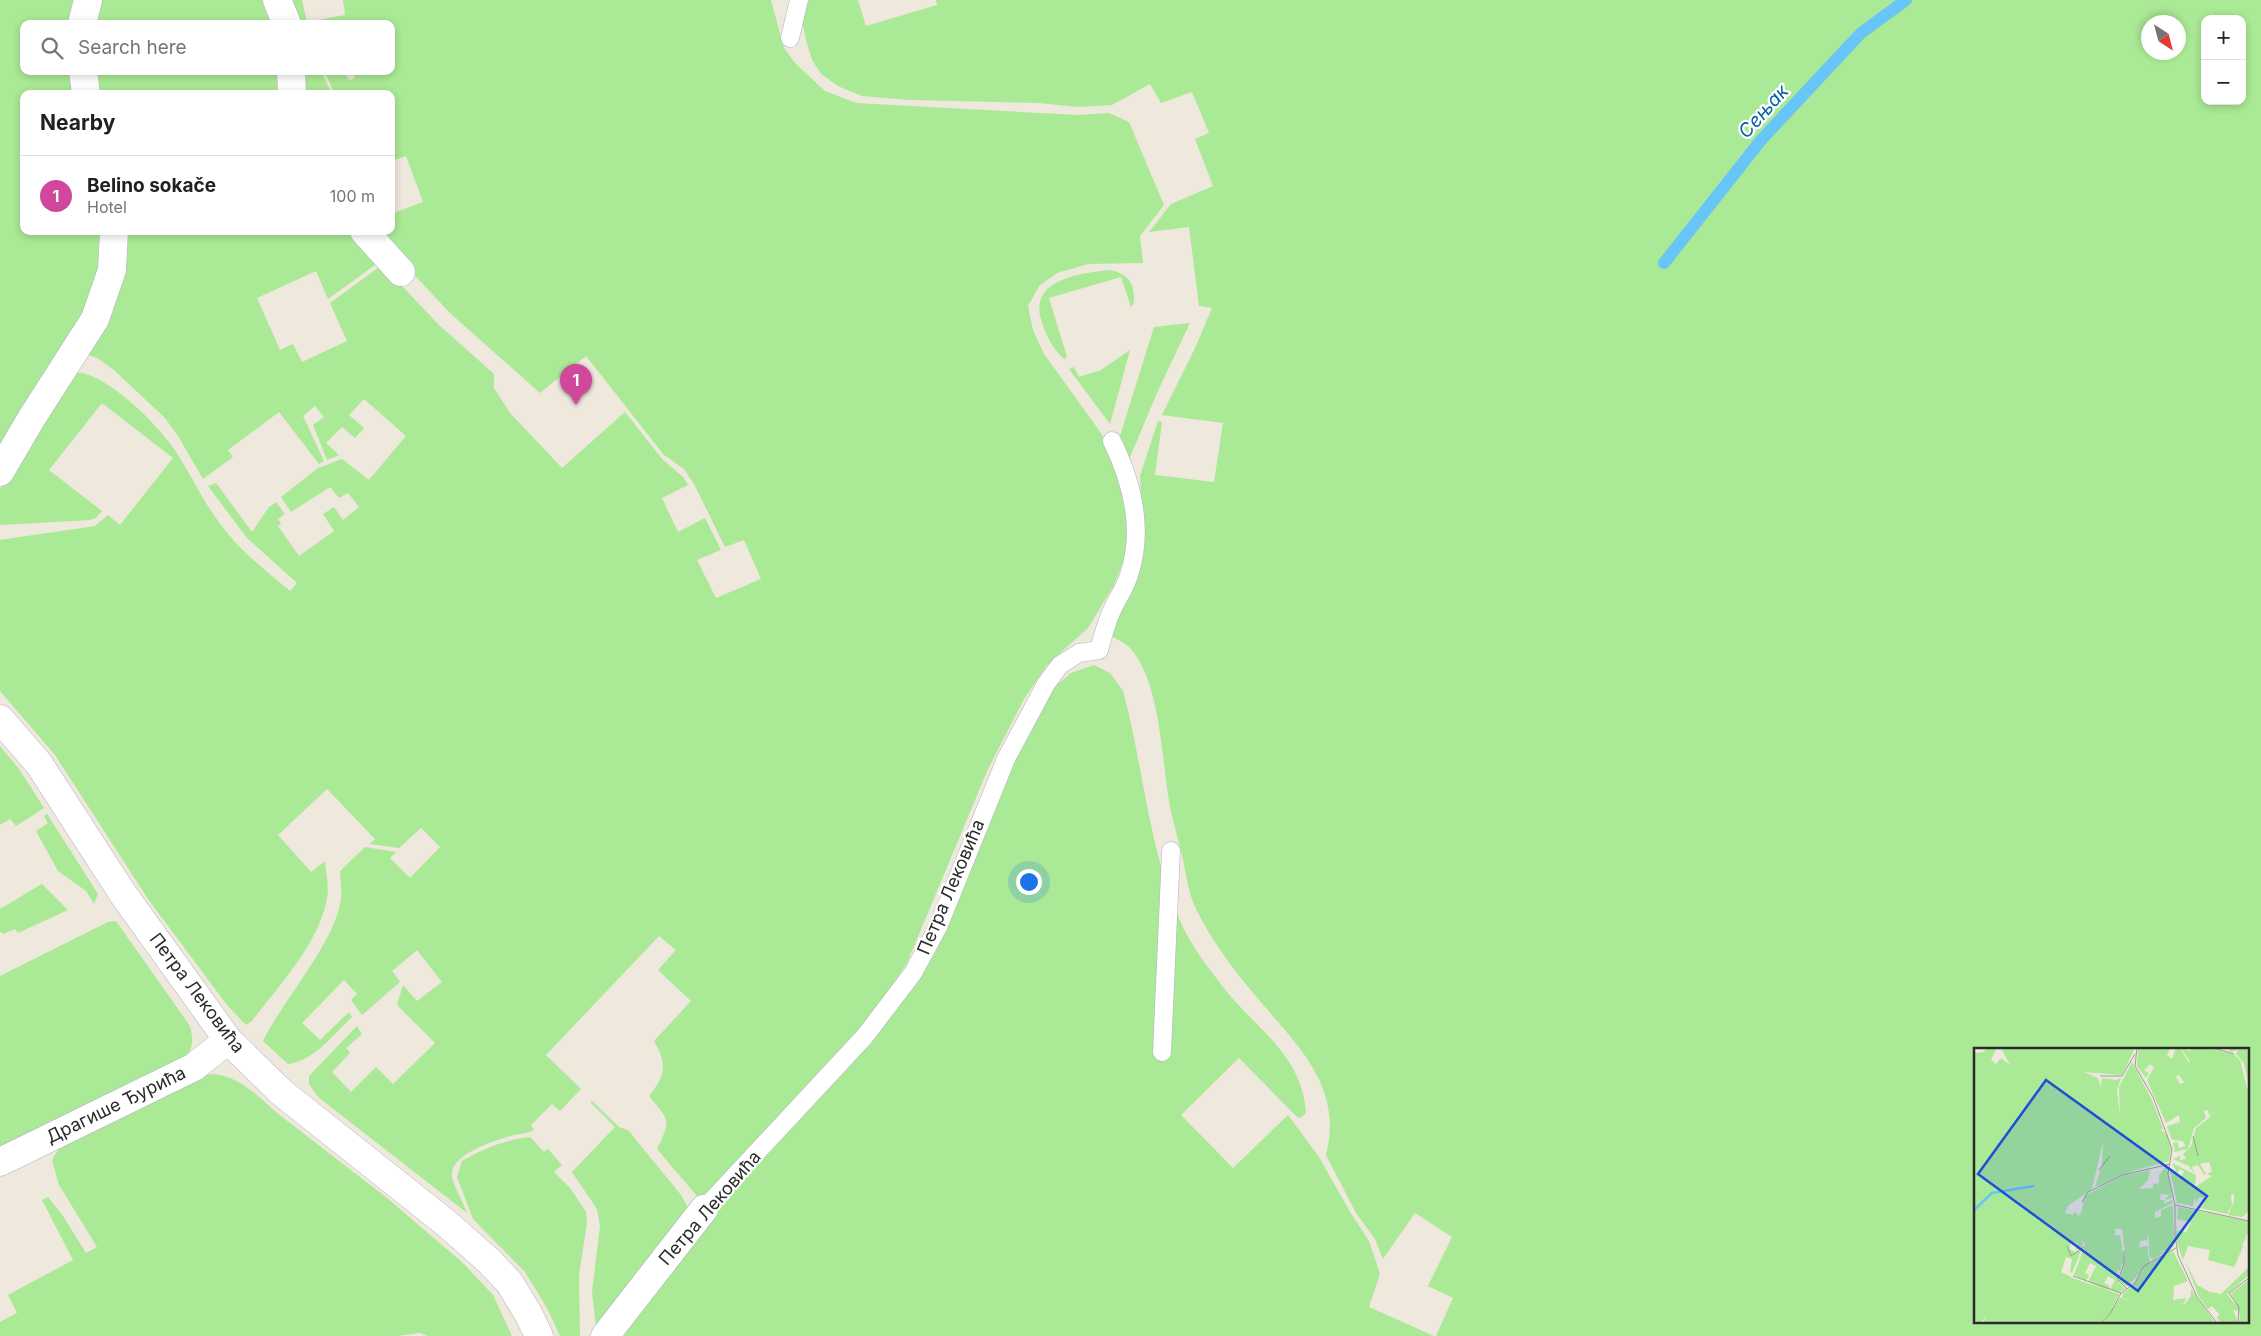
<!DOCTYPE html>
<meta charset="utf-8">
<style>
body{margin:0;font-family:Inter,sans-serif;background:#f6f6f6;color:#202124}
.controls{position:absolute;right:15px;top:15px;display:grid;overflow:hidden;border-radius:10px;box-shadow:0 2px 8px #0003}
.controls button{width:45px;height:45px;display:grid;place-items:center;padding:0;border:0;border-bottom:1px solid #e0e0e0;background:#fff;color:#202124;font:25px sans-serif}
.compass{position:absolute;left:2141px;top:15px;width:45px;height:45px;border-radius:50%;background:#fff;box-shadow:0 2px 8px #0003;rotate:144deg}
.you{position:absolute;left:1028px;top:881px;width:18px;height:18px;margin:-12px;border:4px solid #fff;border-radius:50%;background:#1a73e8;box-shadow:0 0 0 8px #1a73e833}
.badge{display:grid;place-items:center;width:32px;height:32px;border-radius:50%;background:#2563eb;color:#fff;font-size:16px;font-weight:700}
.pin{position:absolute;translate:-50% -41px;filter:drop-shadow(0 1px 2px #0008)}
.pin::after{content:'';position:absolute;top:26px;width:18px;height:15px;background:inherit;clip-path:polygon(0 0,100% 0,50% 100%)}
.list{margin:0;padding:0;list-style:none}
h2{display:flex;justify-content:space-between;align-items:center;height:65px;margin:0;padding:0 20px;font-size:21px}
h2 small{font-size:16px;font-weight:400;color:#757577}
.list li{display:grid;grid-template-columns:32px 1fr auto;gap:15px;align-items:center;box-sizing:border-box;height:80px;padding:0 20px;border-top:1px solid #e0e0e0}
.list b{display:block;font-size:19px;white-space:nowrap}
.list p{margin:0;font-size:16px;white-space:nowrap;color:#757577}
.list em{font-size:16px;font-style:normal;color:#757577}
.icon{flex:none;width:28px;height:28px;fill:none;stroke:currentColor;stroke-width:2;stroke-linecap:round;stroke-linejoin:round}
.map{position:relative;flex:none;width:2261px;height:1336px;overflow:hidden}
.search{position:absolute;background:#fff;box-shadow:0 2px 8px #0003;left:20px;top:20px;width:375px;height:55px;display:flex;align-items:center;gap:12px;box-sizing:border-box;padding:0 18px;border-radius:10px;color:#757577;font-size:19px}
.panel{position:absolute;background:#fff;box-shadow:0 2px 8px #0003;left:20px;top:90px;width:375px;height:145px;border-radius:10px}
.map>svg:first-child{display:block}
.green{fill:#aae995;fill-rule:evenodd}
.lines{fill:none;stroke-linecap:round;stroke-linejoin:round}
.stream{stroke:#68c5f8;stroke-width:12}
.lane-casing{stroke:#b1b2c0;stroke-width:19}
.street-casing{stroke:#b1b2c0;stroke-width:29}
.secondary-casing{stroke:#b1b2c0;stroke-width:29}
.lane{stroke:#fff;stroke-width:18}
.street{stroke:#fff;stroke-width:28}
.secondary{stroke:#fff;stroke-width:28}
.labels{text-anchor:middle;stroke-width:4.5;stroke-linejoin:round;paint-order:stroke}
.street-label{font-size:18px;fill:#2c2c2c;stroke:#fff}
.water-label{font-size:19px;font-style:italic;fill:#0361a8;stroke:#fff}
.inset-river{fill:none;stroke:#68c5f8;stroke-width:2.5}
.inset-road{fill:none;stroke:#a09d96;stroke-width:1}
.view{fill:#1d4ed8;fill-opacity:0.15;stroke:#1d4ed8;stroke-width:2.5}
.inset-edge{fill:none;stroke:#2c2c2c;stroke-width:2.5}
</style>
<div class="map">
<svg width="2261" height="1336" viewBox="0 0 2261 1336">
<rect width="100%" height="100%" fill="#eee8dd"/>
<g class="green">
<path d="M0,0h77l-6,24h-47v47h48l4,23h-52v137h77l1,23 -9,41 -21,40 -72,117z"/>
<path d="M96,0h171l12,24h-189z"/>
<path d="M287,0h15l5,22 38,-7 -2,-15h428l13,48 11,15 30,28 31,12 222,12 31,-2 20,9 35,83 -24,31 3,27 -55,1 -31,9 -18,13 -11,20 5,24 11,24 57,79 19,45 7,34v40l-13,33 -26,43 -41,37 -23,34 -36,70 -81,194 -19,30 -27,36 -157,169 -7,-2 -40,-47c14,-29 13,-28 -8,-53 16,-20 19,-31 5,-55l37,-40 -33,-31 18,-20 -17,-14 -113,119 35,34 -21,22 -8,-7 -21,21 3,5c-6,4 -12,3 -19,5 -17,4 -67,19 -63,42 3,12 11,24 15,36l-149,-116 -9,-13v-8l48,-50 5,8 -16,14 4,5 -18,19 19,20 25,-25 17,17 42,-41 -38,-38 6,-20 14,16 25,-19 -25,-32 -25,21 8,11 -38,33 -11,-15 6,-6 -13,-14 -42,43 18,17 29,-28 3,5c-18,17 -38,44 -64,47l-25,-23c20,-41 74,-101 78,-143 1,-8 -1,-18 -1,-27l25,-24 31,5 -6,6 20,20 30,-31 -19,-19 -22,20 -29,-4 5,-5 -48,-50 -49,46 33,37 14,-11c1,14 5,28 1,42 -9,42 -49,85 -74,118l-6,4 -19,-20 -79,-106 -93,-144 -55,-64v-151l95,-14 13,-11 12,10 53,-67 -71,-55 -53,67 53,41 -6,7 -6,2 -90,5v-35l24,-50 47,-67c28,-6 81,46 97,68 20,26 33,58 53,84 19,26 45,46 69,66l7,-8 -50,-45 -39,-52 8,-3 36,49 17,-25 7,-5 9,12 -7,5 3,5 -3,2 21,30 35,-25 -11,-17 11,-7 9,13 16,-13 -11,-14 -9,5 -9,-11 -39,25 -10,-15 37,-29 24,-9 27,21 37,-44 -42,-37 -15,16 15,13 -9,10 -13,-11 -16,16 13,12 -12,5 -14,-35 11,-8 -9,-11 -12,10 21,45 -5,3 -40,-52 -51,38 5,7 -30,22 -25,-43 -13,-18 -51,-48 -17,-12 -15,-5 40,-122h230l27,31 -51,37 -12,-28 -59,27 23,52 13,-6 9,18 45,-21 -17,-38 52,-38 57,60 55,49v14l16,25 52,55 63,-56 37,47 21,18 5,8 -26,13 16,34 27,-14 16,32 -24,10 19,38 45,-19 -17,-39 -19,7 -31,-63 -10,-15 -20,-14 -78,-99 -46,37 -90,-80 -77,-82h18v-17l32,-12 -17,-46 -15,5v-67h-56l-11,-23h18l8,9 5,-2 -3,-7h39v-47h-90z"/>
<path d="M804,0h54l8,26 71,-21 -1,-5h1325v1336h-825l17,-38 -25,-12 24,-49 -37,-24 -32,46 -8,-20 -19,-26 -30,-58c19,-73 -36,-116 -77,-167 -20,-24 -39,-51 -53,-79 -8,-16 -10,-37 -14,-54 -5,-20 -11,-40 -14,-60 -6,-40 -9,-118 -39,-148 -5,-5 -13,-8 -19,-12l32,-119 -2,-40 18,-55 4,1 -7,53 59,7 9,-59 -61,-8 33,-67 17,-40 -13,-2 -10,-79 -40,5 22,-28 42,-18 -18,-47 14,-6 -17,-41 -31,11 -11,-19 -38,21 -34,2 -39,-4 -129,-3 -48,-4 -24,-10 -17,-12 -9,-14 -6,-20 -6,-30zM2205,19h37v82h-37zM2148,22h30v30h-30zM1975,1050h272v272h-272z"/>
<path d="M92,71h192v23h-188z"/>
<path d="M298,71h23l11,23h-33z"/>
<path d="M1110,270c19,4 25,14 24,33l-3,4 -10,-30 -72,21 18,59 -3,2c-12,-12 -19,-24 -23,-40 -11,-40 40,-46 69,-49z"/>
<path d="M1190,323l-33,70 -29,69 -9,-23 35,-112z"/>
<path d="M1130,350l-20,74 -41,-55 5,-2 5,10 22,-7z"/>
<path d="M1094,665l16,8 13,18c20,74 25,153 55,225 10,25 26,46 42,67 33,45 82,69 86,130l-6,5 -3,-1 -58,-59 -58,57 52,53 55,-53 31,42 31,55 19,29 11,33 -11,33 65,29h-818l113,-141 121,-129 68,-85 17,-28 15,-32 35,-94 25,-58 38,-72 10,-13 13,-11z"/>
<path d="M0,746l19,23 25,39 -28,18 -6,-7 -10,6z"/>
<path d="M47,814l51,80 -4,10 -8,-13 -28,-20 -22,-40 12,-8 -4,-7z"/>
<path d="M42,884l26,26 -50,23 -3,-4 -12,5 -3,-3v-22z"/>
<path d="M116,921l74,105c3,13 4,20 -4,31l-186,96v-177l108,-54z"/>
<path d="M211,1074c27,1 47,22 66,39l110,85 76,65 30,32 19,41h-84l-8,-3 -23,3h-397v-14l17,-9 -9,-18 65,-35 -31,-60 6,-3 15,19 23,37 11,-6 -38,-62 -7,-25 7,-12 137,-70z"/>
<path d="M592,1101l27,26 9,3 53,65 9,16 -93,124 -5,-43 8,-66 -3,-17 -25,-37 43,-45 -25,-25z"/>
<path d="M530,1137l14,15 4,-3 14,16 -8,7 16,16 16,24 1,11 -8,52 1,61h-20l-13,-28 -22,-36 -52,-53 -16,-42 5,-16c22,-13 43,-21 68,-24z"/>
</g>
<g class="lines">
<path class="stream" d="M1664,263l98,-124 99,-106 45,-33"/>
<g class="lane-casing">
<g id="lane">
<path d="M790,38l9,-38"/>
<path d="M1162,1052l9,-201"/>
<path d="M704,1209l161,-173 48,-63 25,-46 68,-168 40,-75 14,-19 19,-12 20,-3c4,-15 8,-30 15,-44 5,-10 12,-20 15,-31 15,-45 3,-93 -17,-134"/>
</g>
</g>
<g class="street-casing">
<g id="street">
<path d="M277,0l10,24"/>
<path d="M82,24l6,-24"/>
<path d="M83,71l3,23"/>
<path d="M291,71l1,23"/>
<path d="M364,231l37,41"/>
<path d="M0,472l31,-53 64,-100 17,-49 2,-39"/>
<path d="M0,1162l194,-95 34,-27"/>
<path d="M605,1336l99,-127"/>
</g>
</g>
<g class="secondary-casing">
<path id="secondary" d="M0,719l39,45 84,130 105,146 53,52 165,131 43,38 20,21 20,33 10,21"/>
</g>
<use href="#lane" class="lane"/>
<use href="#street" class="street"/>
<use href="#secondary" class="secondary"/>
</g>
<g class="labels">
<g class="street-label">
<text transform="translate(951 887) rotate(-67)" y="6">Петра Лековића</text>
<text transform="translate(197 993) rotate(53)" y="6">Петра Лековића</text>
<text transform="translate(116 1105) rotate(-26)" y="6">Драгише Ђурића</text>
<text transform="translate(710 1208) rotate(-49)" y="6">Петра Лековића</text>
</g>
<g class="water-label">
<text transform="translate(1763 111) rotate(-48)" y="7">Сењак</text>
</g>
</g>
<g transform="translate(1974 1048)">
<rect width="275" height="275" fill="#eee8dd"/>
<path d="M12,0h11l-6,12 5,4 5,-6 9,7 -9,-17h134l-13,27 -38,-3 14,6 3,9 1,-9 15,2 4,-3 -4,14 3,24 -1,-28 13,-25 20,38 11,29h-3l7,6 4,14 -2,12 -36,10 -38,16 7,-22 1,-24 -11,48 -24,17 -3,7 8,2 1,-4 5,5 2,-5v5l3,-20 39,-20 27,-6 -2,10 -9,9 14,-1v-4l6,-1v-8l8,-10 5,33 -7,2 4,-5 -8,-1 -1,6h5l-1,4 8,-4 1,3 -18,9v6l6,-1v-7l12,-5 1,41 -6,7 -8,-3 4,3 -12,7 -3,-7v-14l-2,-5 1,12 -1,-6 -7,1 -1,6 9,-1v7l2,9 -23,25 -8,-6 5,-14 1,-14 -3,-24h-7v6h5l4,25 -5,12 -2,-4 2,15 6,6 -6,3 -9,-2 5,-10 -7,-4 -4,7 6,3 -2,4 -20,-8 8,-16 -6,-3 -5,10 4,2 -3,6 -12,-6 11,-30 -3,-6 1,7 -8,5 3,-7 -6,-2 -3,7 6,3 6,-1 -9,22 -2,-2 2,-12 -6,-2 -5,15 14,7 44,15 -9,18 -11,11h-115l1,-6 -4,6h-7v-270l10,-1zM164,0h32l-3,7 5,4 4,-11h4l9,15 -13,14 4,7 4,-2 -6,-8 12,-12 -9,-14 9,3 2,-3h16l27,7 5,5 9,35v115l-6,7 -15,-2 6,-13v-8l-3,1 1,10 -5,9 -31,-7h6l5,-10 -9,1 -1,6 -2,-7 -2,9 -16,-3 -7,-32 3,-1 4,5 4,2 3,-5 -4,-3 -3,4 -5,-10 24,12 -1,12 17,-11 -5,-2 5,-3 -3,-9 -9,2 6,10 -1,2 -7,-11 -6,2 2,6 -5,-7 -16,-7 7,-3v4l6,-1 -3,-5 8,-8 5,-18 13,-10 5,-7 -5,5 -1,-6 -4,1 2,7 -12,10 -6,21 -13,3 -2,-9 4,-1 2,6 6,-2 -2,-5 -11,-1 -5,-14 13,-4 -1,-7 -13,8 -19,-43 7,-12 -4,-4 -6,6 5,4 -3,4 -9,-12zM254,0h21v38l-5,-23 -8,-9 2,-4 -8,2zM204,159l71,14v11l-4,6 4,3 -4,-2 -3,7 7,4 -6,-3 -9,20 -26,-7 2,-10 -22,-4 -5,14 -5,-14 -2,-11 1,-13v9l9,1 5,-10 -14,-3zM199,203l15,30 -14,5 -1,14 13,-2 -2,5h-5l6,1 6,-8v-7l24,34h-114l20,-26 21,11 -20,-11 1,-4 9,-6 15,-22zM211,213l12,24 13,7 11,2 28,-27v8l-22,19 11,14 -1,3 -4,-2 5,14h-18l-3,-6 3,-2 -8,-9 -4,3 -9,-12zM275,232v43h-10l1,-8 -9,-22z" fill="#aae995"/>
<path class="inset-river" d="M0,162l18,-17 42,-7"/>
<path class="inset-road" d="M163,0l-2,18 18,31 19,52 -4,25 7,31v30l3,20 19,42 20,26M239,0l21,6M126,28h22l13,-22M219,88l5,20M125,122l11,-14M108,154l6,-10 35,-17 47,-11M201,157l74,16M93,198l4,10 13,-9M150,203v13l-6,16 9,9M99,228l48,17M126,275l10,-9 11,-21 14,-10 9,-17 32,-18M264,275l1,-16 -10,-14 20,-15"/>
<path class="view" d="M72,32l161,116 -69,95 -160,-117z"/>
<rect width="275" height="275" class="inset-edge"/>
</g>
</svg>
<div class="controls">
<button>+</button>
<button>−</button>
</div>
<svg class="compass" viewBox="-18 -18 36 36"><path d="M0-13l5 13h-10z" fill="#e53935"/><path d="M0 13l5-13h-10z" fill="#757577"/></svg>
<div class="you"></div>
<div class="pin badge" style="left:576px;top:405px;background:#d1479c">1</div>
<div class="search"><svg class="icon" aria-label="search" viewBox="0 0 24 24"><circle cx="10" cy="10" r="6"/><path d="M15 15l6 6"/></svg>Search here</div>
<section class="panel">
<h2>Nearby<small></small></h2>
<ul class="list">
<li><span class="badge" style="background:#d1479c">1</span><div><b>Belino sokače</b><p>Hotel</p></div><em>100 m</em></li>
</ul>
</section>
</div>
